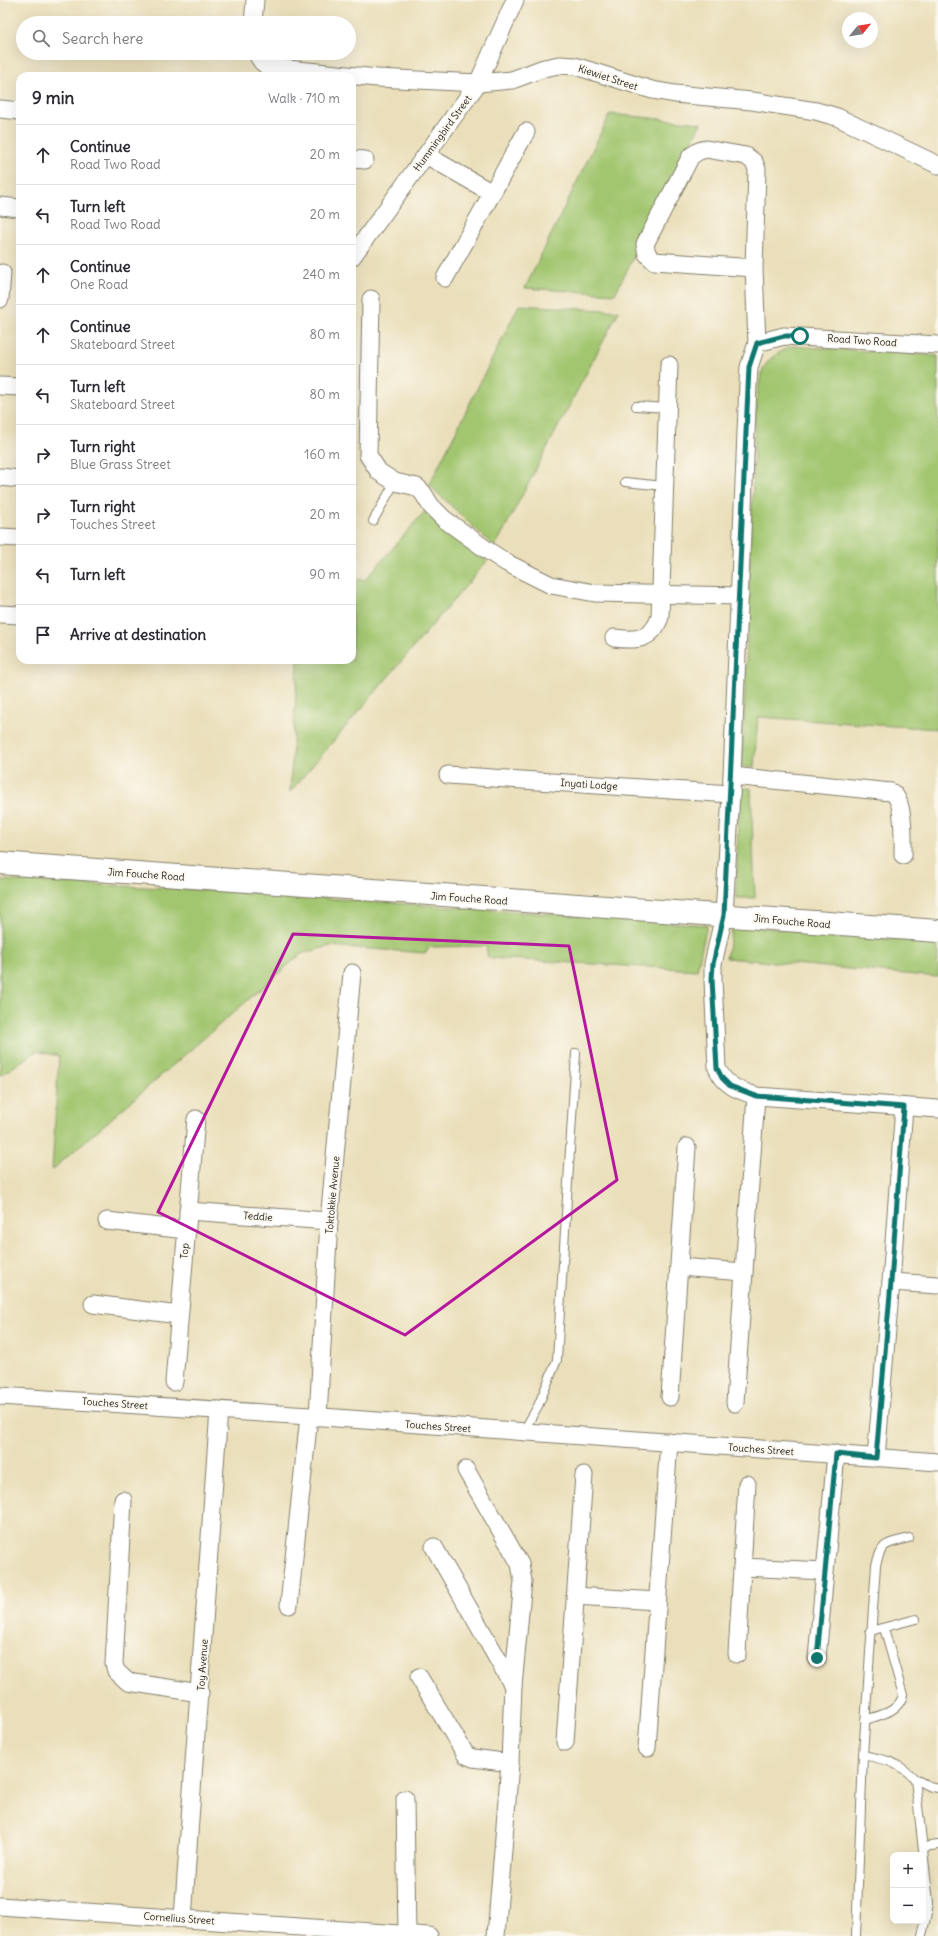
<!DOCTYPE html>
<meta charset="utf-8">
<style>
body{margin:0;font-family:Delius,sans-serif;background:#f2f2f3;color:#2b2b33}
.controls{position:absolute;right:12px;bottom:12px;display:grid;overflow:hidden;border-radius:8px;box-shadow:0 4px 16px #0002}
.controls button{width:36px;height:36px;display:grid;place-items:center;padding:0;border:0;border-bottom:1px solid #e1e1e2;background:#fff;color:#2b2b33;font:20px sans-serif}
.compass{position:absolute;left:842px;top:12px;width:36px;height:36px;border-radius:50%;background:#fff;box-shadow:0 4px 16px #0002;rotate:60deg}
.stop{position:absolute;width:12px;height:12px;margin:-9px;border:3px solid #0f766e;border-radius:50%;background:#fff}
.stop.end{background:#0f766e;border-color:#fff;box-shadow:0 1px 4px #0008}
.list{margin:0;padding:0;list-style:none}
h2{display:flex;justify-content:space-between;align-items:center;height:52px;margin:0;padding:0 16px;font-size:17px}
h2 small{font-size:13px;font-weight:400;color:#7c7c81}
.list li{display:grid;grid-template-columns:26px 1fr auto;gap:12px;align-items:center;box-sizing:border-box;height:60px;padding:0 16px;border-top:1px solid #e1e1e2}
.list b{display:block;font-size:15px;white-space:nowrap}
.list p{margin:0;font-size:13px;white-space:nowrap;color:#7c7c81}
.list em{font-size:13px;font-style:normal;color:#7c7c81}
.icon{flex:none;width:22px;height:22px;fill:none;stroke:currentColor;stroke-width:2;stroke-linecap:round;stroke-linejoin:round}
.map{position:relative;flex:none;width:938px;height:1936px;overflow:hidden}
.search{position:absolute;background:#fff;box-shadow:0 4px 16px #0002;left:16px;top:16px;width:340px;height:44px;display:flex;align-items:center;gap:10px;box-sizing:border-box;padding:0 14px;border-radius:22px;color:#7c7c81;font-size:15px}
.panel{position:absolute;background:#fff;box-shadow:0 4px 16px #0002;left:16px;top:72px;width:340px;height:592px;border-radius:12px}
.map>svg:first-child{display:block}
.park{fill:#a2c66f;stroke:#5f7146}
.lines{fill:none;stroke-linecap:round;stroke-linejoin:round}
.lane-casing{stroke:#837e6b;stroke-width:10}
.street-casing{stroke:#837e6b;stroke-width:19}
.secondary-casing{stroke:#837e6b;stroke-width:24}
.lane{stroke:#fff;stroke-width:8}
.street{stroke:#fff;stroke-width:17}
.secondary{stroke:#fff;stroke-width:22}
.route{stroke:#0f766e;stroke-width:5}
.marked{fill:none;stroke:#b5179e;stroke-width:3;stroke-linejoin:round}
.labels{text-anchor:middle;stroke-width:3.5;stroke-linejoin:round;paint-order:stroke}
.street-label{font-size:10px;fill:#1c1c1c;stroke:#fbf7ec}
</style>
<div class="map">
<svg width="938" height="1936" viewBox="0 0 938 1936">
<rect width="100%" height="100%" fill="#fbf7ec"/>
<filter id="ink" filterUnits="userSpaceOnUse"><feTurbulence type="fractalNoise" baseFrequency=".025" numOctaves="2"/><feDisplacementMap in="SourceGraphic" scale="8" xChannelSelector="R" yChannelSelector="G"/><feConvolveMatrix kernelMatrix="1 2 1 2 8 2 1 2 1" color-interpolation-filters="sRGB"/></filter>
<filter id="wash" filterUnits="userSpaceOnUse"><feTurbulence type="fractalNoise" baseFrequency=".012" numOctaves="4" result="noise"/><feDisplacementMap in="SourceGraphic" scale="16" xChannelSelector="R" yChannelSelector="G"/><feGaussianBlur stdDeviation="0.9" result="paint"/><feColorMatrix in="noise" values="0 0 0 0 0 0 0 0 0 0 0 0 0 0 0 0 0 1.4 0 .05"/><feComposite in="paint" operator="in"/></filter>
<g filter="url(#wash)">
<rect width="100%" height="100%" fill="#eadfba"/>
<g class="park">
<path d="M610,114l91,9 -86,171 -90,-6z"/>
<path d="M519,305l100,6 -124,236 -66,-62z"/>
<path d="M792,346l146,10v373l-180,-12 -4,50h-12l14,-366c6,-31 5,-42 36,-55z"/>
<path d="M424,512l63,49 -197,231 8,-132h54v-81l13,1z"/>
<path d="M739,788h12l4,110h-19z"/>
<path d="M0,880l225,11 482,34 -10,45 -209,-12 -2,-12 -57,1 -3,6 -96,-7 -29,8 -249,216 7,-114 -22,-5 -37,25z"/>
<path d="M733,925l205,18v34l-212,-19z"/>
</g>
</g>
<g filter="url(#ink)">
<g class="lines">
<g class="lane-casing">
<g id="lane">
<path d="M636,406l31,2"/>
<path d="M625,482l39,4"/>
<path d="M373,521l22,-39"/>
<path d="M523,1432l15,-26 19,-46 19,-307"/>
<path d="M870,1631l46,-12"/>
<path d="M865,1720c15,-5 34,-8 38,-25l-19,-67"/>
<path d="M863,1755c23,5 34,6 52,24l14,124 -7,33"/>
<path d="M915,1779l14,7 9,2"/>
<path d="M924,1847l14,-2"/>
<path d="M856,1936l7,-181 13,-190c6,-24 11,-21 33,-27"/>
</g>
</g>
<g class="street-casing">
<g id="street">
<path d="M253,23l2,-23"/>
<path d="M256,53l6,9 6,5"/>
<path d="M268,67l109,11 101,5 34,-3 32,-12 15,-3 16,1 77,24 23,4 77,7 64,10 21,6 101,48"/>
<path d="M0,109l20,2"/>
<path d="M426,155l66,38"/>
<path d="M352,159l13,1"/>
<path d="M0,206l20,2"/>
<path d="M352,257l126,-174 37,-83"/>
<path d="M754,268l-100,-7 -7,-7 -2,-10 46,-88 8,-5 7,-2 40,7 8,6 3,7 -3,99 3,75"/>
<path d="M445,278l81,-146"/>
<path d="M0,299l2,-26"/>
<path d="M371,299l-3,156 11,17 16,10 22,5 6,6 8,13 13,13 43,31 20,13 44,22 44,8 145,3"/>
<path d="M938,345l-154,-9 -27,7 -8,24 -1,17 -16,392 -8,139 -11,49v15l4,89c8,18 21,22 39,28l182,13"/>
<path d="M0,386l20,1"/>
<path d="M0,477l20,2"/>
<path d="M0,537l20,1"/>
<path d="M0,614l20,1"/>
<path d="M614,638c23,3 38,2 46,-21l9,-252"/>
<path d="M448,775l283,19"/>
<path d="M732,776l159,16c14,7 12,49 12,63"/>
<path d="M188,1211l141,10"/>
<path d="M107,1221l79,9"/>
<path d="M679,1267l65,5"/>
<path d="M891,1282l47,3"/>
<path d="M93,1304l86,11"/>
<path d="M174,1382l22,-263"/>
<path d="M0,1396l309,20 629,46"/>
<path d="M670,1397l17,-250"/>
<path d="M735,1403l21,-307"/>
<path d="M318,1417l11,-196 23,-248"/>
<path d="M876,1458l15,-176 13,-175"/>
<path d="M466,1470l54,94 3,17 -10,105 -3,77 -14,173"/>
<path d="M123,1500l-9,164 2,7 12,11 72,11"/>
<path d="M434,1547l79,139"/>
<path d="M742,1567l83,4"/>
<path d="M575,1596l82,5"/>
<path d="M289,1605l20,-189"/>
<path d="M737,1654l10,-170"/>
<path d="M817,1658l19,-204"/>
<path d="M419,1677l47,78 7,3 37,5"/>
<path d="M565,1742l19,-267"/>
<path d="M647,1748l22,-306"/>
<path d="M405,1799l2,136"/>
<path d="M0,1906l429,30"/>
<path d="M183,1918l36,-508"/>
</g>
</g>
<g class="secondary-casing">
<path id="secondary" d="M0,863l938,68"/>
</g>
<use href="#lane" class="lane"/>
<use href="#street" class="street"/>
<use href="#secondary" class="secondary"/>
</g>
</g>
<g class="lines" filter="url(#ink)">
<path class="route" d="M800,336h-16l-27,7 -8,24 -25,548 -11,49 -1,15 5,89 5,10 8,8 26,10 148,11 -13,175 -15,176 -40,-4 -19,204"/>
</g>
<path class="marked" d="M293,934l276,12 48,234 -212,155 -247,-123z"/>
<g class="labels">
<g class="street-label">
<text transform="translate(608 77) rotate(18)" y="4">Kiewiet Street</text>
<text transform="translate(442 133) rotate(-54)" y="4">Hummingbird Street</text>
<text transform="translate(862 340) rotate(4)" y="4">Road Two Road</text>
<text transform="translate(589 784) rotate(4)" y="4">Inyati Lodge</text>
<text transform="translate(146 874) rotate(4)" y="4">Jim Fouche Road</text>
<text transform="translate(469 898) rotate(4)" y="4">Jim Fouche Road</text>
<text transform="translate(792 921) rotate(5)" y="4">Jim Fouche Road</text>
<text transform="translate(332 1195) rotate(-85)" y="4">Toktokkie Avenue</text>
<text transform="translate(258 1216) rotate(4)" y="4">Teddie</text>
<text transform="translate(184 1251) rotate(-85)" y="4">Top</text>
<text transform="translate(115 1403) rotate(4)" y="4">Touches Street</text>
<text transform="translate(438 1426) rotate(4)" y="4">Touches Street</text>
<text transform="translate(761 1449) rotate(4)" y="4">Touches Street</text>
<text transform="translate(202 1665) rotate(-86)" y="4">Toy Avenue</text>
<text transform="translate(179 1918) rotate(4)" y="4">Cornelius Street</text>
</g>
</g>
</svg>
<div class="controls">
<button>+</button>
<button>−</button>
</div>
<svg class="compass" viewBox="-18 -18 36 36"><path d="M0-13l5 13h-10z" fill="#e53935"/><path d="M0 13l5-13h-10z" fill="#7c7c81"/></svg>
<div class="stop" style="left:800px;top:336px"></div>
<div class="stop end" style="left:817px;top:1658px"></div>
<div class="search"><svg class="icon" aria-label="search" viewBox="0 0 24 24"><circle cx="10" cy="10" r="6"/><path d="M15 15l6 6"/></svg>Search here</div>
<section class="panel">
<h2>9 min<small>Walk · 710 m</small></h2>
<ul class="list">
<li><svg class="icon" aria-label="ahead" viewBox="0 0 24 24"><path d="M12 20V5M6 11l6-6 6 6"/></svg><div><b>Continue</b><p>Road Two Road</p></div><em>20 m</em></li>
<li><svg class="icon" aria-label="left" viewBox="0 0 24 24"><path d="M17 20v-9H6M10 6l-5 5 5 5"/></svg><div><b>Turn left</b><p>Road Two Road</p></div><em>20 m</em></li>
<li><svg class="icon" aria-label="ahead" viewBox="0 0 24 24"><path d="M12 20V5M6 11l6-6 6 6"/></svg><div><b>Continue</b><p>One Road</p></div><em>240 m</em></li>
<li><svg class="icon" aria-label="ahead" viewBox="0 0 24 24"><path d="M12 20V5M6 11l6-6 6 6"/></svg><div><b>Continue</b><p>Skateboard Street</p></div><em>80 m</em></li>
<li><svg class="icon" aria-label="left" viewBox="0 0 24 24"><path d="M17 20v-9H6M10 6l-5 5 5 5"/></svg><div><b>Turn left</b><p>Skateboard Street</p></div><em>80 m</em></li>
<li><svg class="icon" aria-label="right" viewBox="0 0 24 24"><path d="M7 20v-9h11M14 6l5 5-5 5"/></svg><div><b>Turn right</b><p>Blue Grass Street</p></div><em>160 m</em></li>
<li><svg class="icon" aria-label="right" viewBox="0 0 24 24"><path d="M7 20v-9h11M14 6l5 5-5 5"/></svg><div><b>Turn right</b><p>Touches Street</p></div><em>20 m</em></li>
<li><svg class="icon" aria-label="left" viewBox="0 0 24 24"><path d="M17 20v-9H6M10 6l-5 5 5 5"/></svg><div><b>Turn left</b></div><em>90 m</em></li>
<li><svg class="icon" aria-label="arrive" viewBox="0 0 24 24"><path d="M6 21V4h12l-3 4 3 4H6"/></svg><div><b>Arrive at destination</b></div></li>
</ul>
</section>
</div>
